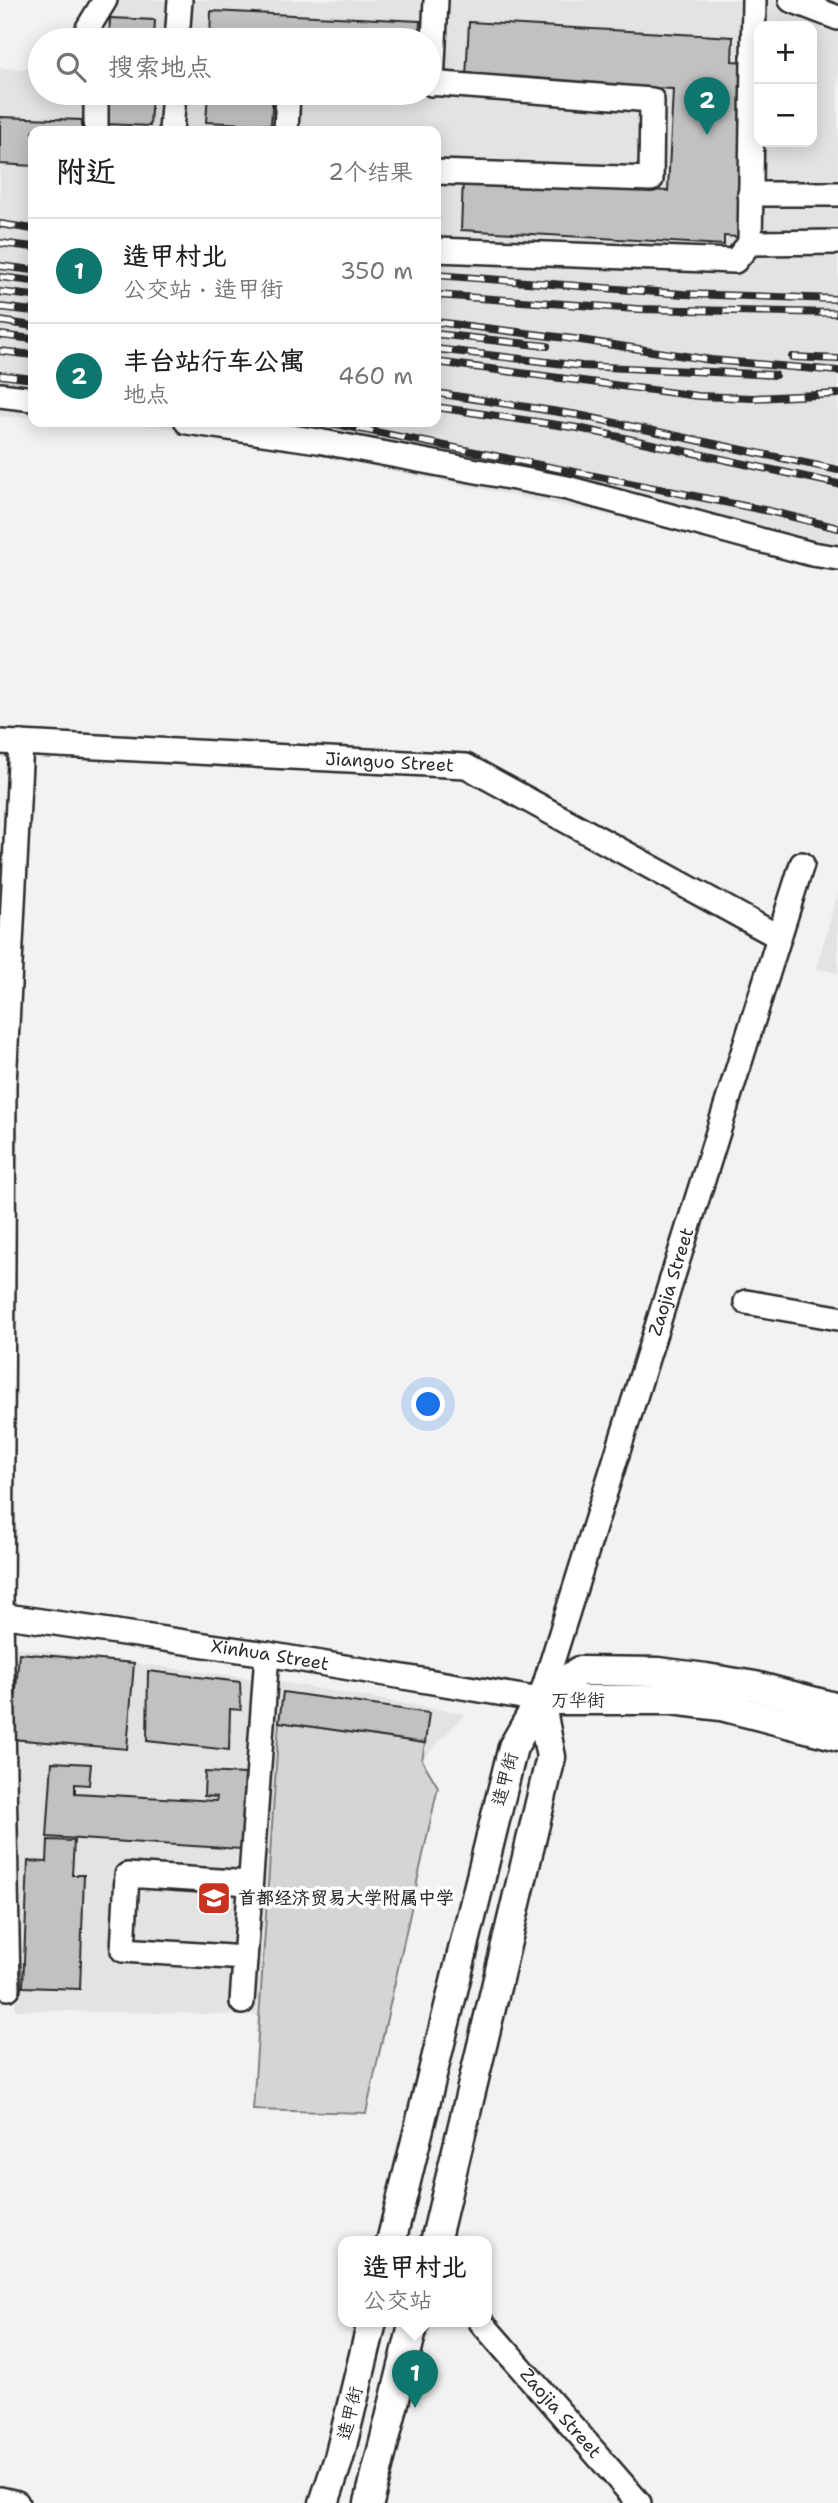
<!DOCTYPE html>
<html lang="zh">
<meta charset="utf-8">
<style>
body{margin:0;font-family:"Shantell Sans","LXGW WenKai TC",sans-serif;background:#f2f2f2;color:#202124}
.controls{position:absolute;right:21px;top:21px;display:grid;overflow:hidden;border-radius:14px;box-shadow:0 4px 18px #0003}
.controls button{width:63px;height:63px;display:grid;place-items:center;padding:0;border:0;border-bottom:2px solid #e0e0e0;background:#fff;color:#202124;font:35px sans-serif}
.you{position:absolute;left:429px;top:1405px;width:24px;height:24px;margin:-18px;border:5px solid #fff;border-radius:50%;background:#1a73e8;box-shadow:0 0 0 10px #1a73e833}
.badge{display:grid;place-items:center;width:46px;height:46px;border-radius:50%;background:#0f766e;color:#fff;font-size:23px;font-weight:700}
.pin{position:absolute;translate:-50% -58px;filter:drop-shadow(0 2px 4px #0008)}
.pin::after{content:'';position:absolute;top:37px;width:24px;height:21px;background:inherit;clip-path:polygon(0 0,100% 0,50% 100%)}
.popup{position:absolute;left:338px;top:2236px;width:154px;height:91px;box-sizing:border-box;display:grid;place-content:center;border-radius:14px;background:#fff;filter:drop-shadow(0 2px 5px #0005);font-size:23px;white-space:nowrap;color:#757577}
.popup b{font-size:26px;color:#202124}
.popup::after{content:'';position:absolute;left:50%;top:100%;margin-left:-14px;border:14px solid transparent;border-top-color:#fff}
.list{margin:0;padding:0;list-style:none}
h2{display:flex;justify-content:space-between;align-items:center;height:91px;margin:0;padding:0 28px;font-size:30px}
h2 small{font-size:23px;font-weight:400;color:#757577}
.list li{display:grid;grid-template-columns:46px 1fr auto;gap:21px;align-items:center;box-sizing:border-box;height:105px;padding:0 28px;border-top:2px solid #e0e0e0}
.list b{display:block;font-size:26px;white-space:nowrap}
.list p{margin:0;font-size:23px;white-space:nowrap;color:#757577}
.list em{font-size:23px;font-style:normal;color:#757577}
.icon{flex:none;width:38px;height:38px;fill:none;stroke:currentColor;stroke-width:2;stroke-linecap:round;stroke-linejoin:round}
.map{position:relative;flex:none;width:838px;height:2503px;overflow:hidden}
.search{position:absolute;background:#fff;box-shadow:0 4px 18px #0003;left:28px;top:28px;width:413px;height:77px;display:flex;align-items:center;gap:18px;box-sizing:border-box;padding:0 24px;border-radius:38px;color:#757577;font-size:26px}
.panel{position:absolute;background:#fff;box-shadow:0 4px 18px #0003;left:28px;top:126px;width:413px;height:301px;border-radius:14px}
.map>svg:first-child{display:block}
.built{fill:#e3e3e3;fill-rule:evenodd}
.green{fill:#d5d5d5;stroke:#808080;stroke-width:2}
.building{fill:#c1c1c1;stroke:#2b2b2b;stroke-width:2}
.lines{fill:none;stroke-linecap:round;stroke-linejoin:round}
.minor-casing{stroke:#2b2b2b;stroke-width:28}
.major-casing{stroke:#2b2b2b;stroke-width:33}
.minor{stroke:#fff;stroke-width:23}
.major{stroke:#fff;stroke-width:28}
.rail-casing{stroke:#2b2b2b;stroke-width:8}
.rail{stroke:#fff;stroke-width:5;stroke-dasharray:16;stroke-linecap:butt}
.labels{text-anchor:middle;stroke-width:7;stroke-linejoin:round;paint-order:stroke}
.street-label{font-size:18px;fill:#2b2b2b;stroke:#fff}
.poi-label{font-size:18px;font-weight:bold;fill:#2b2b2b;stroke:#fff;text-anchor:start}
</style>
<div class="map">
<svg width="838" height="2503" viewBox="0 0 838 2503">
<rect width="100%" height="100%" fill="#f2f2f2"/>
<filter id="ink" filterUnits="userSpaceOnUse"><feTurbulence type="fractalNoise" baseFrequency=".0143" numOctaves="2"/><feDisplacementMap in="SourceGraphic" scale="14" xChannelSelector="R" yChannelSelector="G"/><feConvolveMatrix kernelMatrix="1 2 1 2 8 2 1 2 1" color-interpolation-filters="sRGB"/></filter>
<g filter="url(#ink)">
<g class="built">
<path d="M95,0h743v568l-34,-5 -183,-45 -410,-85 -93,-11h318v-291h-403v286h-33v-349l40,1v24h389v-53h-359zM759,26h53v116h-53z"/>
<path d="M838,892v81l-22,-4z"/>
<path d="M12,1647l274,36 179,31 -43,46 16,27 -72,326 -113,-3 4,-95 -242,-5z"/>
</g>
<path class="green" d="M279,1722l146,21 -3,17 16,27 -72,326 -113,-3z"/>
<g class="building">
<path d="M211,11l209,10 -1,19h-209z"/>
<path d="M110,18l45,2 -1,20h-45z"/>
<path d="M469,22l264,15 -1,24 15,1 -9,175 -14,-1v9l-263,-15 2,-50 205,11 5,-102 -207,-11z"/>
<path d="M107,93h45l-2,33 -45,-2z"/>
<path d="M208,93h65l-2,32 -65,-3z"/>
<path d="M0,117l82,3v11h-49v35l-33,-2z"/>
<path d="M19,1653l115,10 -7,86 -115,-10z"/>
<path d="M148,1671l92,11 1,28 -11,-1 -1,41 -82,-9z"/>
<path d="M283,1692l146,21 -4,30 -146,-21z"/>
<path d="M52,1762l39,2 -2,21 -14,-1v9l141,8 1,-4 -13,-1 1,-24 40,2 -4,75 -194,-12z"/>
<path d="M48,1840l26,1 -2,34h12l-4,114 -57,-2 5,-126 19,1z"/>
</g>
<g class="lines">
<g class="minor-casing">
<g id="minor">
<path d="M791,0l47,18"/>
<path d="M85,40l3,-12 17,-28"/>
<path d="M177,40l3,-40"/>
<path d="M429,83l223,17 -1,79 -215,-7"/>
<path d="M432,84l4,-84"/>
<path d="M96,131v-38"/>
<path d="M171,131l3,-38"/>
<path d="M286,131l2,-38"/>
<path d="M750,194h88"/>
<path d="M750,243l4,-243"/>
<path d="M436,250l299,11 15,-18 88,-1"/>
<path d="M0,395l33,4"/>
<path d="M187,422l131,19 249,47 245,66 26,4"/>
<path id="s1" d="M0,742l466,24 313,171"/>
<path d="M746,1302l92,16"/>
<path id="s2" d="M0,1615l267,39 273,46 262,-836"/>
<path d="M245,1958l-122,-8 4,-75 123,8"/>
<path d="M8,1988l-7,-373 3,-530 17,-342"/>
<path d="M242,2002l25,-348"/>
<path id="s3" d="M481,2322l158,181"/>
<path d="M0,2499l17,4"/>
</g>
</g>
<g class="major-casing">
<g id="major">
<path d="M540,1700h132l49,6 117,30"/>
<path d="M391,2242l122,-495 27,-47 39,-29 79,1 48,6 49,8 83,22"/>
<path d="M435,2242l116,-485 -11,-57"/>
<path d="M324,2503l15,-45 33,-136"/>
<path d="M369,2503l45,-181"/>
</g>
</g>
<use href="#minor" class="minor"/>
<use href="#major" class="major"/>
<g class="rail-casing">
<g id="rail">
<path d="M0,224l33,5"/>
<path d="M0,243l33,4"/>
<path d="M0,266l33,4"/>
<path d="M436,275l247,19 155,5"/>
<path d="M0,277l33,4"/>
<path d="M0,292l33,4"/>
<path d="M436,295l201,14 201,4"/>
<path d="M0,307l33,4"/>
<path d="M0,321l33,5"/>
<path d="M436,322l138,17 137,21 127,11"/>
<path d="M436,334l111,12"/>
<path d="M0,335l33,4"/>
<path d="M436,349l146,17 193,9"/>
<path d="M0,351l33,4"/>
<path d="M792,357l46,2"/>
<path d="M436,362l262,34 55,2 85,-4"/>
<path d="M0,375l33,4"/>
<path d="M436,393l142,22 260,55"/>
<path d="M436,407l142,21 260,56"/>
<path d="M326,422l443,89 69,17"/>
</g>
</g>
<use href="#rail" class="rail"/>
</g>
</g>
<defs>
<g id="school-square" transform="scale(1.75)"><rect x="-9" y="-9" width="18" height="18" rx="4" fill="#c8321e" stroke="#fff"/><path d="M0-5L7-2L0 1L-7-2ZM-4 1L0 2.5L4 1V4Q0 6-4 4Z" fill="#fff"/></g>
</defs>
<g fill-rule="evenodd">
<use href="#school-square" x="214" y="1898"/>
</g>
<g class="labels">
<g class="street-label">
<text dy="6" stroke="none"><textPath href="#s1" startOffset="390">Jianguo Street</textPath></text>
<text dy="6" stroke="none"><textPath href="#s2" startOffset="985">Zaojia Street</textPath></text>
<text dy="6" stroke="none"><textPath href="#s2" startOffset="273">Xinhua Street</textPath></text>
<text x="578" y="1706">万华街</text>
<text transform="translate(505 1779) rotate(-75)" y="6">造甲街</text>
<text transform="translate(350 2413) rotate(-76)" y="6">造甲街</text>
<text dy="6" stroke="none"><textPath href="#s3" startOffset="121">Zaojia Street</textPath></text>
</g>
<g class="poi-label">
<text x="238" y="1904">首都经济贸易大学附属中学</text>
</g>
</g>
</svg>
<div class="controls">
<button>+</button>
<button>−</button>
</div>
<div class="you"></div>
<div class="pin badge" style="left:415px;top:2408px">1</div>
<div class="popup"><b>造甲村北</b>公交站</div>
<div class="pin badge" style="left:707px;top:135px">2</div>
<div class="search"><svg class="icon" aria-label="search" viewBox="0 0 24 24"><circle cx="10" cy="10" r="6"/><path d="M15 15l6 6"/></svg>搜索地点</div>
<section class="panel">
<h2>附近<small>2个结果</small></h2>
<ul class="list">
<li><span class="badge">1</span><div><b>造甲村北</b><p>公交站 · 造甲街</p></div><em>350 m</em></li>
<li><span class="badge">2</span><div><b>丰台站行车公寓</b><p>地点</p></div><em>460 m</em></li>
</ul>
</section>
</div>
